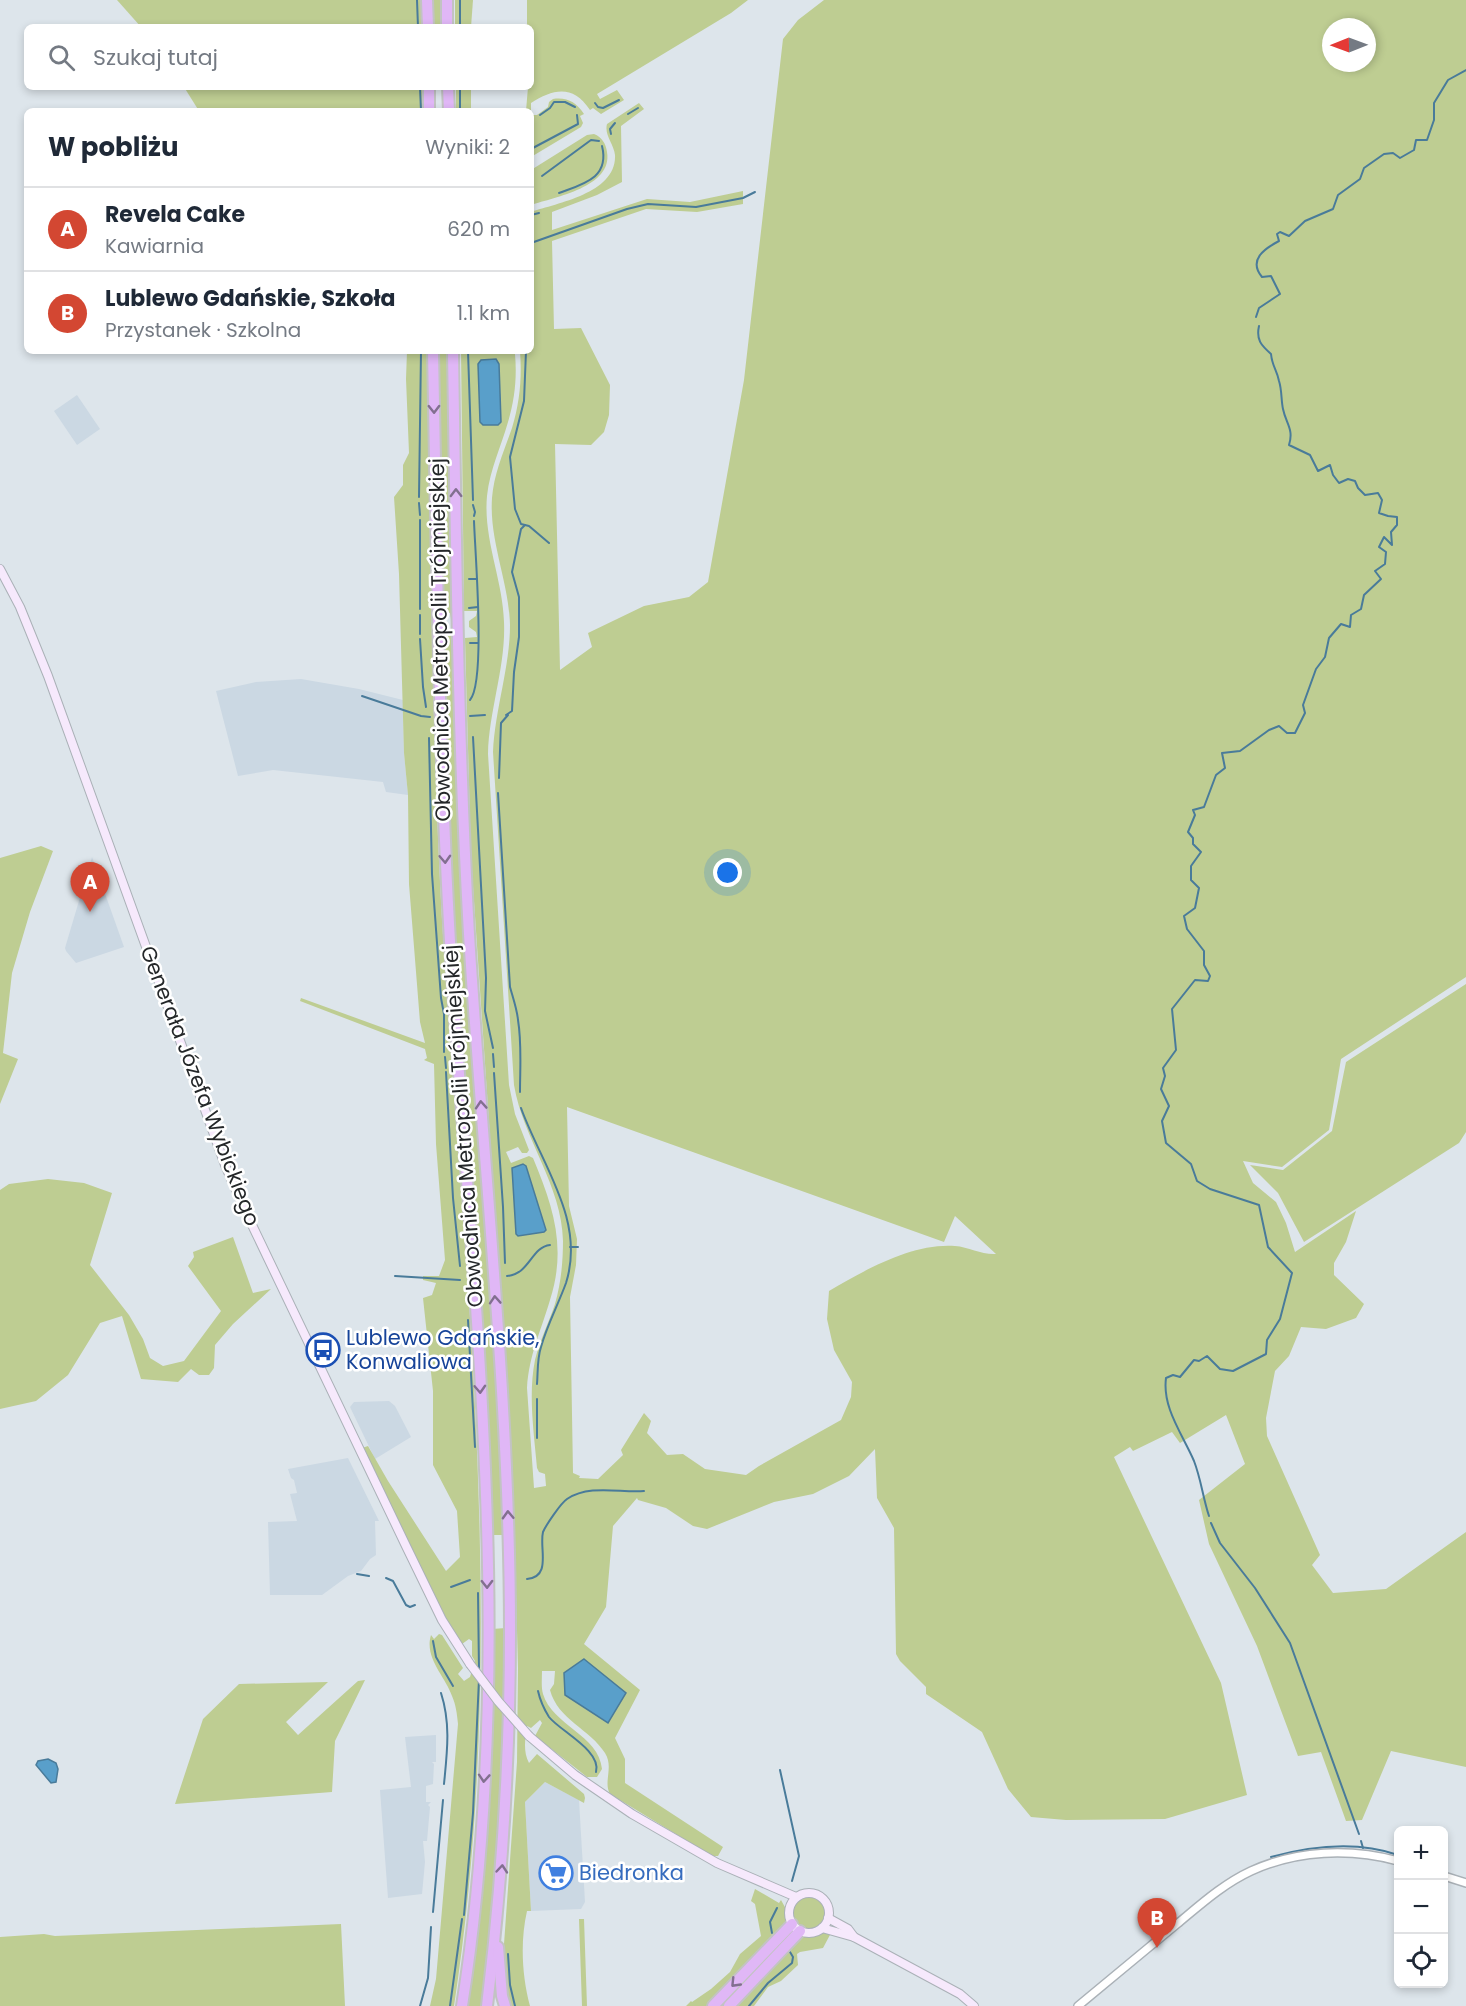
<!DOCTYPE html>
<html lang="pl">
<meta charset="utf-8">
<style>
body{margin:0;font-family:Poppins,sans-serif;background:#f2f2f3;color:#1f2937}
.controls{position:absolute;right:18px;bottom:18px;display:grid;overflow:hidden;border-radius:9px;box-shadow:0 3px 9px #0003}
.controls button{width:54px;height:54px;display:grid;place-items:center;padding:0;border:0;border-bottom:2px solid #e0e1e3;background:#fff;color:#1f2937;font:30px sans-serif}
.compass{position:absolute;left:1322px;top:18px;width:54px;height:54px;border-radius:50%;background:#fff;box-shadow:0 3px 9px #0003;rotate:269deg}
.you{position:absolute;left:728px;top:873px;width:21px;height:21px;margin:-15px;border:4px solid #fff;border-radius:50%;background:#1a73e8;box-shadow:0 0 0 9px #1a73e833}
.badge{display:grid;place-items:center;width:39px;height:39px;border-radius:50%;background:#d34732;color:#fff;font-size:20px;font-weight:700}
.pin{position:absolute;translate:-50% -50px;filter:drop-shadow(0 2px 3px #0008)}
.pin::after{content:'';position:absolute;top:32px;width:21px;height:18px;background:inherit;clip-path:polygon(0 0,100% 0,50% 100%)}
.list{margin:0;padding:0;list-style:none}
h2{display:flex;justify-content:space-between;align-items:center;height:78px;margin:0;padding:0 24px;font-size:26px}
h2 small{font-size:20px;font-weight:400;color:#747a83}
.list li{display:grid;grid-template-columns:39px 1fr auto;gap:18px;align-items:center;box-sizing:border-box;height:84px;padding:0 24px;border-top:2px solid #e0e1e3}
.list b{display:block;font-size:22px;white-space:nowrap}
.list p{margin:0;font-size:20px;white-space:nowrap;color:#747a83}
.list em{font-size:20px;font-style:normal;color:#747a83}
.icon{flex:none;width:33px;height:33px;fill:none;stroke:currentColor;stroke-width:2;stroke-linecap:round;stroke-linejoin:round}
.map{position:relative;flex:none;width:1466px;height:2006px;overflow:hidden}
.search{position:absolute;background:#fff;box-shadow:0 3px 9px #0003;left:24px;top:24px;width:510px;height:66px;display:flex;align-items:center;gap:15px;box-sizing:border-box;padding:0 21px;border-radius:9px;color:#747a83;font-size:22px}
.panel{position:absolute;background:#fff;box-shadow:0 3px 9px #0003;left:24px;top:108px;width:510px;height:246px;border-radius:9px}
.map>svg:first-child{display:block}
.built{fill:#cbd8e3}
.green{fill:#becd92;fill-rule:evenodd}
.water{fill:#599fca;stroke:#497b9a;stroke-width:1.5}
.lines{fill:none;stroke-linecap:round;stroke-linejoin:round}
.stream{stroke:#497b9a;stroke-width:2}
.tertiary-casing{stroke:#aab1b7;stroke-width:10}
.secondary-casing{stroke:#aab1b7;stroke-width:10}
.motorway-casing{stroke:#c2c3c3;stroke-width:14}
.tertiary{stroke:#fff;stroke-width:7}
.secondary{stroke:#f6e9fc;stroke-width:8}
.motorway{stroke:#e0b7f6;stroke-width:10}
.secondary-bridge-casing{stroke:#aab1b7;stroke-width:10;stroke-linecap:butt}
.secondary-bridge{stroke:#f6e9fc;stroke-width:8}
.oneway{stroke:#826f90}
.labels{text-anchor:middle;stroke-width:5;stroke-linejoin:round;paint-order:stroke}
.street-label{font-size:21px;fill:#242729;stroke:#fff}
.transit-label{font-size:21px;fill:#164399;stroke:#fff;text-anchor:start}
.shop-label{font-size:21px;fill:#366cbe;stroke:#fff;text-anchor:start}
</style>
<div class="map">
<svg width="1466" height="2006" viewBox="0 0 1466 2006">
<rect width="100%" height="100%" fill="#dde5eb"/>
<g class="built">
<path d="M77,395l23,34 -23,16 -23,-34z"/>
<path d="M301,679l58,10 44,11 1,53 4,42 -22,-3 -3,-10 -110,-12 -35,6 -22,-85 40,-9z"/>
<path d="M92,857l32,90 -48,16 -10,-12 -1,-3z"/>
<path d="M389,1401l6,5 16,31 -36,22 -25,-52 4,-5z"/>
<path d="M348,1458l31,63h-4l1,34 -6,4 -9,12 -13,5 -26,19h-52l-2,-73 29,-1 -7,-27 7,-1 -3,-13 -3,-2 -3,-9z"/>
<path d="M436,1735v27h-4l2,2 -1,20 -7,2v16h5l-3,3 2,2 -3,34h-4l2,21 -3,32 -34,4 -8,-108 31,-3 -6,-50z"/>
<path d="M545,1782l34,18 6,102 -4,7 -50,2 -6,-109z"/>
</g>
<g class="green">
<path d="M117,0h305l1,27h-282z"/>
<path d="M433,0h11l1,27h-12z"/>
<path d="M455,0h18l-2,27h-16z"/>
<path d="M527,0h221l-17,13 -134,81 3,5 17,-9 7,10 -23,14 -8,-6 -3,2c-17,-26 -37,-21 -59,-7v7l-5,1 2,-24h3v-60h-4z"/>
<path d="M824,0h642v977l-125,82 -12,71 -47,37 -39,-6 10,22 23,19 10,21 9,29 61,-41 -10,31 -12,21v12l30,29 -8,14 -30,11 -25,-2 -12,29 -14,15 -9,47 1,18 53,119 -8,10 21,28 53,-4 80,-57v235l-75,-16 -29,69 -16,1 -25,-69 -23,4 -41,-110 -48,-102 -10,-44 46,-36 -19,-49 -46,28 -8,-11 -39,19 -3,-4 -16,10 107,226 26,112 -82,24 -99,1 -35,-3 -23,-28 -26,-57 -56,-38v-7l-26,-26 -4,-7 -2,-126 -17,-30 -2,-49 -26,27 -36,18 -39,8 -67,27 -14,-3 -27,-18 -28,-8 -1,-2 -24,28 -7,81 -22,37 56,46 -25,48 10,21v24l98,64 -5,9h-6l-102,-62c-7,-12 4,-27 -5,-41 -15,-24 -47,-33 -55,-63l4,-6 1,-13h-13c0,7 -1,16 1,23 9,31 56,41 59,75l-5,8h-10l-52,-41 7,-13 -2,-3 -9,8 -4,-2c-2,13 -4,26 2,37l8,-9 47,40 1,4 -1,5 -39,-21 -20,20 6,109h-4c-7,31 -5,65 3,95h-22l-5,-48 14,-196 1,-94 -3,-112 -8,-168 -36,-531 -6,-219 12,-1 -1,-5 -7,-5v-6l7,-5 1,-5h-13l-3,-260h16v3l35,-2 3,2c2,23 0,45 -7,68 -7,25 -18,47 -21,74 -4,43 16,84 17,126 2,44 -15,88 -16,132l21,331 6,29 14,36 -2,3h-5l-4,-6 -12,5 5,11 18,-7 4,2c20,48 34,89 17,142 -9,31 -21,55 -23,88l7,100 12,-2 -1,-12 -6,-2 -2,-4c-3,-35 -9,-73 -2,-108 5,-20 14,-38 20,-56 6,-21 8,-42 8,-63 -1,-56 -40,-102 -49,-156l-21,-333c2,-43 17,-85 17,-127 -1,-43 -21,-84 -18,-127 2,-25 12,-47 20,-70 8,-26 10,-51 8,-77h11v-139c27,-9 86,-19 84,-57 -1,-11 -11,-20 -8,-31l32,-21 5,6 -23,17 1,56 -25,13 -45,17v18l95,-31 43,3 53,-11v13l-46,8 -51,-3 -94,32 2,88 27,-1 29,57 -1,30 -5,17 -13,13 -36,-1 5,226 32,-23 -4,-14 56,-27 45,-9 19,-15 36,-202 39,-341 15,-19zM1331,27h36v36h-36zM567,1107l377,135 11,-26 41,38c-14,1 -27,-7 -41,-8 -43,-3 -90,24 -126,45l-2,28 7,31 18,32 -1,15 -10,23 -82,46 -13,9 -41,-6 -22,-15 -16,1 -20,-22 4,-12 -7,-8 -23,37 2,5 -25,24 -19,-1 1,-2 -7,-3 -3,-176 6,-32 1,-26 -8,-33z"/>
<path d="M184,87h240v24h-225z"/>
<rect x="456" y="87" width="15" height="24"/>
<path d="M553,99c14,-2 23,3 31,15l-4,2 3,7 -2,4 -50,30v-42h6l11,-8 1,-5z"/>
<path d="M594,134c8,3 12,10 13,18 6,35 -52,45 -76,53v-35l56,-35z"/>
<path d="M407,351h21c4,205 3,411 17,616 24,346 62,694 9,1039h-24l6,-27 22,-255c-1,-10 -2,-19 -6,-28 -7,-20 -28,-38 -21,-61l3,4 5,-5 3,1 21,33 -5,6 6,7 6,-4 5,-16 -3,-5v-15l-3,-2 -7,5 -11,-16 -89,-180 6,-2 20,35 58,90 14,-14 -3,-46 -24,-46v-74l-10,-93 9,-3 4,-12 -13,-3v-4h16l6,-16 -9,-116 -2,-80 -10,-4 3,-2 -2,-9 -125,-48 1,-3 124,45 -5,-21 -11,-138 -1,-89 -4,-42 -5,-179 -5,-77 9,-12v-20l6,-12 -3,-74z"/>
<path d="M439,351h11l5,268h-4l-1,-6h-3v6h-4z"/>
<path d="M443,629h4v6l3,1 1,-7h4l49,906h-14l-42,-719z"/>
<path d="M41,846l12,5 -23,61 -18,61 -9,80 15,6 -18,45v-246z"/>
<path d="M1466,984v148l-7,11 -155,99 -26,-49 -28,-28 33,5 49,-39 14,-69z"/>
<path d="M48,1179l36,4 28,10 -22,72 39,50 14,24 7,19 13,8 21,-5 37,-50 -33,-45 6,-9 -1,-5 40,-15 20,56 18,-4 -38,35 -18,21 -1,23 -5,7h-10l-8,-6 -13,13 -37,-3 -19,-63 -22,7 -32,52 -32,26 -36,8v-219l9,-6z"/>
<path d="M506,1628l-7,230 -16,148h-16l25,-377z"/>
<path d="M365,1680l-30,61 -3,51 -157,12 28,-85 36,-35 89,-2 -42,40 12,13 60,-54z"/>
<path d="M755,1889l24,14 2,-3 5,9 1,14 -79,83h-22l5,-5 1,1 19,-13 19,-17 10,-18 21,-18 -6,-32 -4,-3z"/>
<circle cx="809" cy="1913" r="16"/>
<path d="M579,1919h5l3,87h-5z"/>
<path d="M341,1924l4,82h-345v-69l44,-3 11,2z"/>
<path d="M824,1932l7,1 -8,15 -23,4 -3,2 1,11 -17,16 -13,6 -14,19h-17l64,-70z"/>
</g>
<g class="water">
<path d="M496,359l3,5 2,58 -3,3h-15l-3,-3 -2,-58 3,-4z"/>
<path d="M523,1164l3,2 20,64 -2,2 -26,4 -2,-2 -4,-66z"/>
<path d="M584,1659l42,34 -18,30 -43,-28 -1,-22z"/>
<path d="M48,1759l8,4 2,6 -2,13 -5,1 -15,-18 2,-4z"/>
</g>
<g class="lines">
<g class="stream">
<path d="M417,0l1,27"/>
<path d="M460,27v-27"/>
<path d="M420,87l1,24"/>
<path d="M460,87v24"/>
<path d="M595,103l3,4 5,1 16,-8"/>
<path d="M628,114l10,-6"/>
<path d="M540,115l10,-7 4,-6h11l10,5"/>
<path d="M611,134l-1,-5 5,-6"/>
<path d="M531,149l47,-25 -1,-9"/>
<path d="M542,176l49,-36 8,1"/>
<path d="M559,193c24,-9 51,-15 43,-47"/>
<path d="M531,215l8,-2"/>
<path d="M531,243l96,-34 21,-5 48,3 47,-9 12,-6"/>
<path d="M1256,317l3,-9 21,-14 -9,-18 -9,1c-14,-17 2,-28 17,-36l-2,-7 3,-2 9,4 16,-15 28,-12 5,-14 22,-16 4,-11 20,-14 9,-1 7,5 14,-8 2,-10h11l7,-20v-17l14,-23 18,-10"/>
<path d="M468,351l5,149"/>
<path d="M526,351l-2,50 -14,56 5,52 6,15 8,2 20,17"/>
<path d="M419,497l2,-146"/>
<path d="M419,503l1,12"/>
<path d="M473,505l2,7 -1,4"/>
<path d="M420,520v89"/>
<path d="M469,579h8"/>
<path d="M469,608l9,-1"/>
<path d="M420,615v19"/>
<path d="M420,639l3,48 3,20"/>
<path d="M470,643h8"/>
<path d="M362,696l59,20 9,1"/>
<path d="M470,700c16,-18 5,-148 4,-179"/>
<path d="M506,715l6,-4 2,-39 5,-35v-40l-7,-25 9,-43 4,-4"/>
<path d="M470,716l15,-1"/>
<path d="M473,737l13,241 -1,33 8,37"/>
<path d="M429,738l3,136 9,124 3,16v38"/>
<path d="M499,778l2,-55 7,-8"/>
<path d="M498,793l12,194c3,11 7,22 8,33 4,24 2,48 2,72"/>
<path d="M493,1054l1,13"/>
<path d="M445,1057l1,11"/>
<path d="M446,1072l7,126 7,68"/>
<path d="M494,1073l9,134 2,56"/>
<path d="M521,1108c20,56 65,112 45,175 -8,22 -19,42 -25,64 -4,12 -3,25 -4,37"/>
<path d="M570,1247h8"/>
<path d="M395,1276l65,4"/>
<path d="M507,1276c23,-2 24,-29 43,-31"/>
<path d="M468,1320l7,127"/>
<path d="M537,1399v39"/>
<path d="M1209,1516c-6,-18 -8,-37 -15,-55 -11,-26 -32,-53 -28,-83l7,-3 7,2 14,-17 5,1 8,-5 13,13 13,2 33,-17 1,-14 13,-21 12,-46 -24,-26 -9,-42 -49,-16 -13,-8 -6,-17 -25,-21 -4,-22 7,-15 -8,-17 4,-13 -2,-8 13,-18 -4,-41 23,-29 13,1 2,-5 -6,-11v-14l-17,-22 -3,-13 11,-8 4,-20 -8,-8v-14l10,-14 -8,-8v-6l-5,-6 7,-17 -2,-5 11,-3 12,-32 9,-7 -3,-15 18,-2 29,-21 10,-4 8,7h8l10,-20 -2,-8 13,-36 9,-12 4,-19 12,-14 9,3 1,-12 10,-6 3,-14 17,-16 -6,-8 10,-7 1,-12 -7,-5 5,-10 8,8 -1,-13 6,-7v-8l-9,-1 -9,-3 3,-13 -4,-7 -13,2 -7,-7 -3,-7 -7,-2 -9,4 -6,-8 -3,-10 -12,6 -8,-16 -21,-10c5,-16 -3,-21 -6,-36 -2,-9 -1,-19 -4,-28 -2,-11 -7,-15 -8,-27 -10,-9 -15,-14 -12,-28"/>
<path d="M1211,1523l9,20 35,45 35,55 69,191"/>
<path d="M357,1574l12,2"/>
<path d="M386,1578l7,3 13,24 4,2 5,-2"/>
<path d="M527,1579c25,-2 12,-31 16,-47 3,-7 18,-29 24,-33 23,-15 53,-6 77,-8"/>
<path d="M451,1587l19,-7"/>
<path d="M478,1593l1,78"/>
<path d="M433,1641l3,16 17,29"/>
<path d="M538,1691c2,9 6,18 11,26 11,14 53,34 47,55"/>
<path d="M441,1693c10,31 6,60 3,91"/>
<path d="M780,1770l19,86 -7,25"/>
<path d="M1361,1841l2,7"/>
<path d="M1271,1857c40,-11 87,-16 127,-2"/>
<path d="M433,1912l10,-112"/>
<path d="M464,1915l9,-102 6,-134"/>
<path d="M772,1933l-2,-11 7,-14"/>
<path d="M508,1954l2,31 5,21"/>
<path d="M420,2006l8,-28 3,-51"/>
<path d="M450,2006l12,-87"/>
<path d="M749,2006l19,-23 24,-20 1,-6 -3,-5"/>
</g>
<g class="tertiary-casing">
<g id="tertiary">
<path d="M1444,1876l22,7"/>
<path d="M1078,2006c33,-27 66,-55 99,-82 23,-19 46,-40 74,-53 46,-21 99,-23 147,-10"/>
</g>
</g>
<g class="secondary-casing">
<g id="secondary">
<path d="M0,569l20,38 28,69 177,489 16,37 165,344 36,74 28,44"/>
<path d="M529,1736l46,39 57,39 85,49 79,34"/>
<circle cx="809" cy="1913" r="20"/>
<path d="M828,1918l20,11 6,8"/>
<path d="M822,1928l32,9 106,57 14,12"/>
</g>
</g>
<g class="motorway-casing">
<g id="motorway">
<path d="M427,0l1,27"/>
<path d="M447,0v27"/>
<path d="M429,87v24"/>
<path d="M448,87l1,24"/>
<path d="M433,351c4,208 6,417 19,624 23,342 64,690 10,1031"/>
<path d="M453,351c3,194 5,389 16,583 14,232 41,465 41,698 0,126 -8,250 -23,374"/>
<path d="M498,1947l4,49 3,10"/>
<path d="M713,2006l79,-82"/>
<path d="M729,2006l71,-75"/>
</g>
</g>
<use href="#tertiary" class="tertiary"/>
<use href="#secondary" class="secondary"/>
<use href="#motorway" class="motorway"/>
<g class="secondary-bridge-casing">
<path id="secondary-bridge" d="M470,1664l28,37 31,35"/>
</g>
<use href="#secondary-bridge" class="secondary-bridge"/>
</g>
<defs><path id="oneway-chevron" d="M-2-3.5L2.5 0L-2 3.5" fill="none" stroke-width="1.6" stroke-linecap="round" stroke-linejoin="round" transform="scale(1.5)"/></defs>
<g class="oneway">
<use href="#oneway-chevron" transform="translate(434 409) rotate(89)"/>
<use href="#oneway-chevron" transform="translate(456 493) rotate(-91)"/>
<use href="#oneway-chevron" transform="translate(445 859) rotate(87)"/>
<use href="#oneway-chevron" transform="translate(481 1105) rotate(-94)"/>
<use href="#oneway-chevron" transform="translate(495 1300) rotate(-94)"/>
<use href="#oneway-chevron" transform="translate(480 1389) rotate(87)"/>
<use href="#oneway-chevron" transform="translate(508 1515) rotate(-92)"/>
<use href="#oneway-chevron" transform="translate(487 1584) rotate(89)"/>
<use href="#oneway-chevron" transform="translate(484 1778) rotate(94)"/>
<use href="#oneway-chevron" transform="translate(502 1869) rotate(-85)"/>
<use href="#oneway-chevron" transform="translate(735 1983) rotate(134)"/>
</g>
<defs>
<g id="bus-ring" transform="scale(1.725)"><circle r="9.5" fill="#fff" stroke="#1a4fb4" stroke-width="1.5"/><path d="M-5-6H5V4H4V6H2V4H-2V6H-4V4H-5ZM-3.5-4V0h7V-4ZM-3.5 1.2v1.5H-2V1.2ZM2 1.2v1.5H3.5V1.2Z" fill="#1a4fb4"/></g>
<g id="supermarket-ring" transform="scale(1.725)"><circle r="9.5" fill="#fff" stroke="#3f7fe0" stroke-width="1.5"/><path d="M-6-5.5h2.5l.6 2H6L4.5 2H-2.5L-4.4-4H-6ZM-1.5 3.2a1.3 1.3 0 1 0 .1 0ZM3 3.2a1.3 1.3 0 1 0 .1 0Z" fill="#3f7fe0"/></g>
</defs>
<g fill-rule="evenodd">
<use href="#bus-ring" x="323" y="1350"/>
<use href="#supermarket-ring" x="556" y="1873"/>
</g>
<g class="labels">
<g class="street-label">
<text transform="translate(440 640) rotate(-91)" y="7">Obwodnica Metropolii Trójmiejskiej</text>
<text transform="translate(200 1086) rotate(69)" y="7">Generała Józefa Wybickiego</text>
<text transform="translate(463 1126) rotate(-94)" y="7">Obwodnica Metropolii Trójmiejskiej</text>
</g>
<g class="transit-label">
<text x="346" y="1345">Lublewo Gdańskie,<tspan x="346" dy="24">Konwaliowa</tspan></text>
</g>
<g class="shop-label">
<text x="579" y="1880">Biedronka</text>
</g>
</g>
</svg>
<div class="controls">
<button>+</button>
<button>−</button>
<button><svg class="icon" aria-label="locate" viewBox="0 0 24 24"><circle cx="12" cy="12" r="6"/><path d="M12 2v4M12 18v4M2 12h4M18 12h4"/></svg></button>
</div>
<svg class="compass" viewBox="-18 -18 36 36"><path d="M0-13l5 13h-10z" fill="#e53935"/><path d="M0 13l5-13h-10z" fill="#747a83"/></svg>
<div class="you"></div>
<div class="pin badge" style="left:90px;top:912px">A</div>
<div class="pin badge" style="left:1157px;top:1948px">B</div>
<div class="search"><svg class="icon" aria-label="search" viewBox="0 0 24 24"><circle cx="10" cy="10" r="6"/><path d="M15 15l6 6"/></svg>Szukaj tutaj</div>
<section class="panel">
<h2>W pobliżu<small>Wyniki: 2</small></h2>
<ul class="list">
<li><span class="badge">A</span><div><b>Revela Cake</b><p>Kawiarnia</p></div><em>620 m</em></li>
<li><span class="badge">B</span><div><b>Lublewo Gdańskie, Szkoła</b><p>Przystanek · Szkolna</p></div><em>1.1 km</em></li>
</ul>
</section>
</div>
